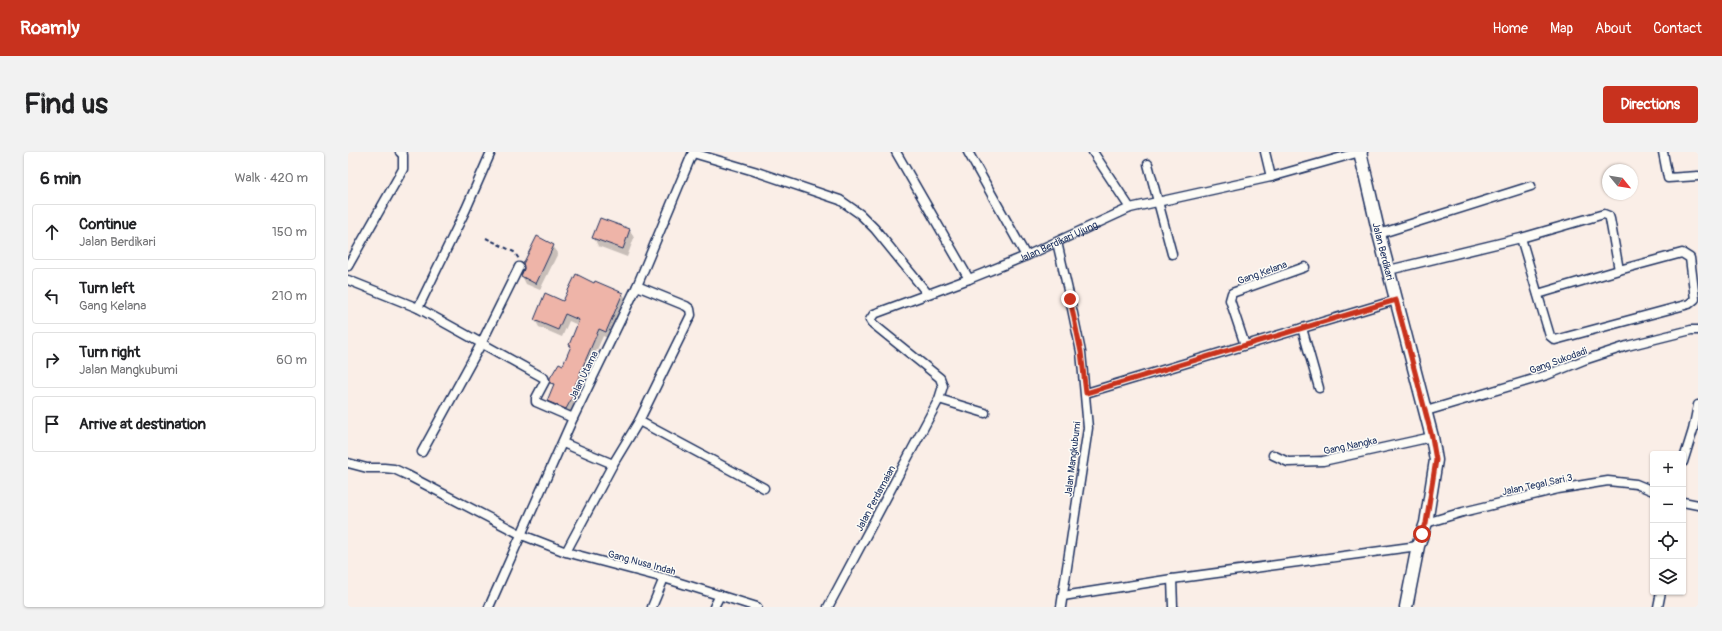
<!DOCTYPE html>
<meta charset="utf-8">
<style>
body{margin:0;font-family:Pangolin,sans-serif;background:#f2f2f2;color:#202124}
.controls{position:absolute;right:12px;bottom:12px;display:grid;overflow:hidden;border-radius:4px;box-shadow:0 1px 3px #0004}
.controls button{width:36px;height:36px;display:grid;place-items:center;padding:0;border:0;border-bottom:1px solid #e0e0e0;background:#fff;color:#202124;font:20px sans-serif}
.compass{position:absolute;left:1254px;top:12px;width:36px;height:36px;border-radius:50%;background:#fff;box-shadow:0 1px 3px #0004;rotate:120deg}
.stop{position:absolute;width:12px;height:12px;margin:-9px;border:3px solid #c8321e;border-radius:50%;background:#fff}
.stop.end{background:#c8321e;border-color:#fff;box-shadow:0 1px 4px #0008}
.list{margin:0;padding:0;list-style:none}
h2{display:flex;justify-content:space-between;align-items:center;height:52px;margin:0;padding:0 16px;font-size:17px}
h2 small{font-size:13px;font-weight:400;color:#757577}
.list li{display:grid;grid-template-columns:26px 1fr auto;gap:12px;align-items:center;box-sizing:border-box;height:56px;margin:0 8px 8px;padding:0 8px;border:1px solid #e0e0e0;border-radius:4px}
.list b{display:block;font-size:15px;white-space:nowrap}
.list p{margin:0;font-size:13px;white-space:nowrap;color:#757577}
.list em{font-size:13px;font-style:normal;color:#757577}
.icon{flex:none;width:22px;height:22px;fill:none;stroke:currentColor;stroke-width:2;stroke-linecap:round;stroke-linejoin:round}
.map{position:relative;flex:none;width:1350px;height:455px;overflow:hidden;border-radius:4px}
header{display:flex;align-items:center;gap:24px;box-sizing:border-box;height:56px;padding:0 20px;background:#c8321e;color:#fff}
header strong{font-size:19px}
nav{display:flex;gap:22px;margin-inline-start:auto;font-size:14px}
.intro{display:flex;align-items:center;justify-content:space-between;box-sizing:border-box;height:96px;padding:0 24px}
h1{margin:0;font-size:28px}
.button{padding:10px 18px;border-radius:4px;background:#c8321e;color:#fff;font-size:14px;font-weight:700}
main{display:flex;gap:24px;padding:0 24px}
aside{flex:1;background:#fff;border-radius:4px;box-shadow:0 1px 3px #0004}
.map>svg:first-child{display:block}
.shadow{fill:#0003}
.building{fill:#eeb4a8;stroke:#1b2f5e}
.lines{fill:none;stroke-linecap:round;stroke-linejoin:round}
.street-casing{stroke:#1b2f5e;stroke-width:11}
.secondary-casing{stroke:#1b2f5e;stroke-width:15}
.path{stroke:#1b2f5e;stroke-width:2;stroke-dasharray:4 3;stroke-linecap:butt}
.street{stroke:#fdfcf7;stroke-width:8}
.secondary{stroke:#fdfcf7;stroke-width:12}
.route{stroke:#c8321e;stroke-width:5}
.labels{text-anchor:middle;stroke-width:3;stroke-linejoin:round;paint-order:stroke}
.street-label{font-size:10px;fill:#1b2f5e;stroke:#fdfcf7}
</style>
<header>
<strong>Roamly</strong>
<nav><a>Home</a><a>Map</a><a>About</a><a>Contact</a></nav>
</header>
<div class="intro"><h1>Find us</h1><a class="button">Directions</a></div>
<main>
<aside>
<h2>6 min<small>Walk · 420 m</small></h2>
<ul class="list">
<li><svg class="icon" aria-label="ahead" viewBox="0 0 24 24"><path d="M12 20V5M6 11l6-6 6 6"/></svg><div><b>Continue</b><p>Jalan Berdikari</p></div><em>150 m</em></li>
<li><svg class="icon" aria-label="left" viewBox="0 0 24 24"><path d="M17 20v-9H6M10 6l-5 5 5 5"/></svg><div><b>Turn left</b><p>Gang Kelana</p></div><em>210 m</em></li>
<li><svg class="icon" aria-label="right" viewBox="0 0 24 24"><path d="M7 20v-9h11M14 6l5 5-5 5"/></svg><div><b>Turn right</b><p>Jalan Mangkubumi</p></div><em>60 m</em></li>
<li><svg class="icon" aria-label="arrive" viewBox="0 0 24 24"><path d="M6 21V4h12l-3 4 3 4H6"/></svg><div><b>Arrive at destination</b></div></li>
</ul>
</aside>
<div class="map">
<svg width="1350" height="455" viewBox="0 0 1350 455">
<rect width="100%" height="100%" fill="#faeee7"/>
<filter id="ink" filterUnits="userSpaceOnUse"><feTurbulence type="fractalNoise" baseFrequency=".025" numOctaves="2"/><feDisplacementMap in="SourceGraphic" scale="8" xChannelSelector="R" yChannelSelector="G"/><feConvolveMatrix kernelMatrix="1 2 1 2 8 2 1 2 1" color-interpolation-filters="sRGB"/></filter>
<g filter="url(#ink)">
<g class="shadow">
<path d="M282,78l4,8 -7,19 -29,-11 -4,-8z"/>
<path d="M205,94l5,7 -18,37 -14,-6 -4,-8z"/>
<path d="M248,130l27,12 4,7 -17,38 -7,-3 -19,43 1,2 -11,20 2,3 -6,12 -18,-8 -4,-7 6,-14 -3,-5 13,-16 8,-18 -2,-3 8,-20 -9,-4 -7,16 -23,-10 -4,-7 60,-36z"/>
</g>
<g class="building">
<path d="M252,66l30,11 -7,20 -31,-11z"/>
<path d="M189,84l17,9 -18,39 -15,-8 3,-7 -1,-5z"/>
<path d="M228,122l18,9 1,-2 28,12 -17,39 -7,-3 -19,44h1l-11,22 3,1 -7,13 -19,-8 7,-17 -4,-1v-5l9,-15 4,2 8,-19 -2,-1 10,-25 -14,-6 -7,16 -24,-10 11,-27 18,8z"/>
</g>
<g class="lines">
<g class="street-casing">
<g id="street">
<path d="M548,0l73,127"/>
<path d="M620,0l58,104"/>
<path d="M745,0l37,56"/>
<path d="M917,0l6,25"/>
<path d="M1315,0l5,26 30,-2"/>
<path d="M345,1l61,18 86,29 20,14 15,15 52,64"/>
<path d="M800,12l24,90"/>
<path d="M1031,82l152,-48"/>
<path d="M709,90l13,57 11,53 7,76 -27,179"/>
<path d="M0,114l55,-97v-14l-3,-3"/>
<path d="M1041,118l132,-32 83,-24 5,2 1,3 9,51 63,-17 8,5 5,41 -6,5 -134,36 -5,-4 -29,-98"/>
<path d="M0,128l70,28 126,70 1,3 -9,17v4l37,16"/>
<path d="M1190,142l81,-24"/>
<path d="M70,156l48,-99 25,-57"/>
<path d="M954,176l17,60"/>
<path d="M897,193l-15,-45 2,-7 73,-26"/>
<path d="M738,241l310,-93"/>
<path d="M591,247l46,14"/>
<path d="M1078,259l121,-36 37,-15 43,-14 64,-16h7"/>
<path d="M291,269l125,67"/>
<path d="M215,291l50,21"/>
<path d="M74,300l59,-108 38,-77"/>
<path d="M925,303l15,7 35,-1 109,-24"/>
<path d="M1335,310l10,-32 5,-25"/>
<path d="M0,311l19,5h17l10,1 13,6 115,60 44,17 98,26 93,29"/>
<path d="M1335,350l15,3"/>
<path d="M1078,371l37,-11 95,-23 50,-8 28,3 17,7"/>
<path d="M218,400l47,-88 26,-43 52,-106 -1,-6 -4,-3 -49,-20"/>
<path d="M824,427l1,28"/>
<path d="M715,444l109,-17 246,-33"/>
<path d="M141,455l84,-189 64,-132 56,-134"/>
<path d="M304,455l12,-29"/>
<path d="M366,455l6,-12"/>
<path id="s1" d="M480,455l111,-208 4,-13 -3,-8 -68,-55 -2,-3 4,-6 95,-35 57,-23 104,-48 141,-31 89,-25"/>
<path d="M1310,455l3,-15"/>
</g>
</g>
<g class="secondary-casing">
<g id="secondary">
<path id="s2" d="M1013,0h-1l19,82 53,203 4,23 -10,63 -8,23 -12,61"/>
</g>
</g>
<path class="path" d="M138,86l28,14 5,7"/>
<use href="#street" class="street"/>
<use href="#secondary" class="secondary"/>
</g>
</g>
<g class="lines" filter="url(#ink)">
<path class="route" d="M722,147l11,53 5,41 310,-93 36,137 4,23 -10,63 -4,11"/>
</g>
<g class="labels">
<g class="street-label">
<text dy="4" stroke="none"><textPath href="#s1" startOffset="554">Jalan Berdikari Ujung</textPath></text>
<text dy="4" stroke="none"><textPath href="#s2" startOffset="103">Jalan Berdikari</textPath></text>
<text transform="translate(914 120) rotate(-20)" y="4">Gang Kelana</text>
<text transform="translate(1210 208) rotate(-20)" y="4">Gang Sukodadi</text>
<text transform="translate(235 223) rotate(-64)" y="4">Jalan Utama</text>
<text transform="translate(1002 293) rotate(-12)" y="4">Gang Nangka</text>
<text transform="translate(724 307) rotate(-83)" y="4">Jalan Mangkubumi</text>
<text transform="translate(1189 332) rotate(-12)" y="4">Jalan Tegal Sari 3</text>
<text transform="translate(527 346) rotate(-62)" y="4">Jalan Perdamaian</text>
<text transform="translate(294 410) rotate(15)" y="4">Gang Nusa Indah</text>
</g>
</g>
</svg>
<div class="controls">
<button>+</button>
<button>−</button>
<button><svg class="icon" aria-label="locate" viewBox="0 0 24 24"><circle cx="12" cy="12" r="6"/><path d="M12 2v4M12 18v4M2 12h4M18 12h4"/></svg></button>
<button><svg class="icon" aria-label="layers" viewBox="0 0 24 24"><path d="M12 4l9 5-9 5-9-5zM3 14l9 5 9-5"/></svg></button>
</div>
<svg class="compass" viewBox="-18 -18 36 36"><path d="M0-13l5 13h-10z" fill="#e53935"/><path d="M0 13l5-13h-10z" fill="#757577"/></svg>
<div class="stop" style="left:1074px;top:382px"></div>
<div class="stop end" style="left:722px;top:147px"></div>
</div>
</main>
